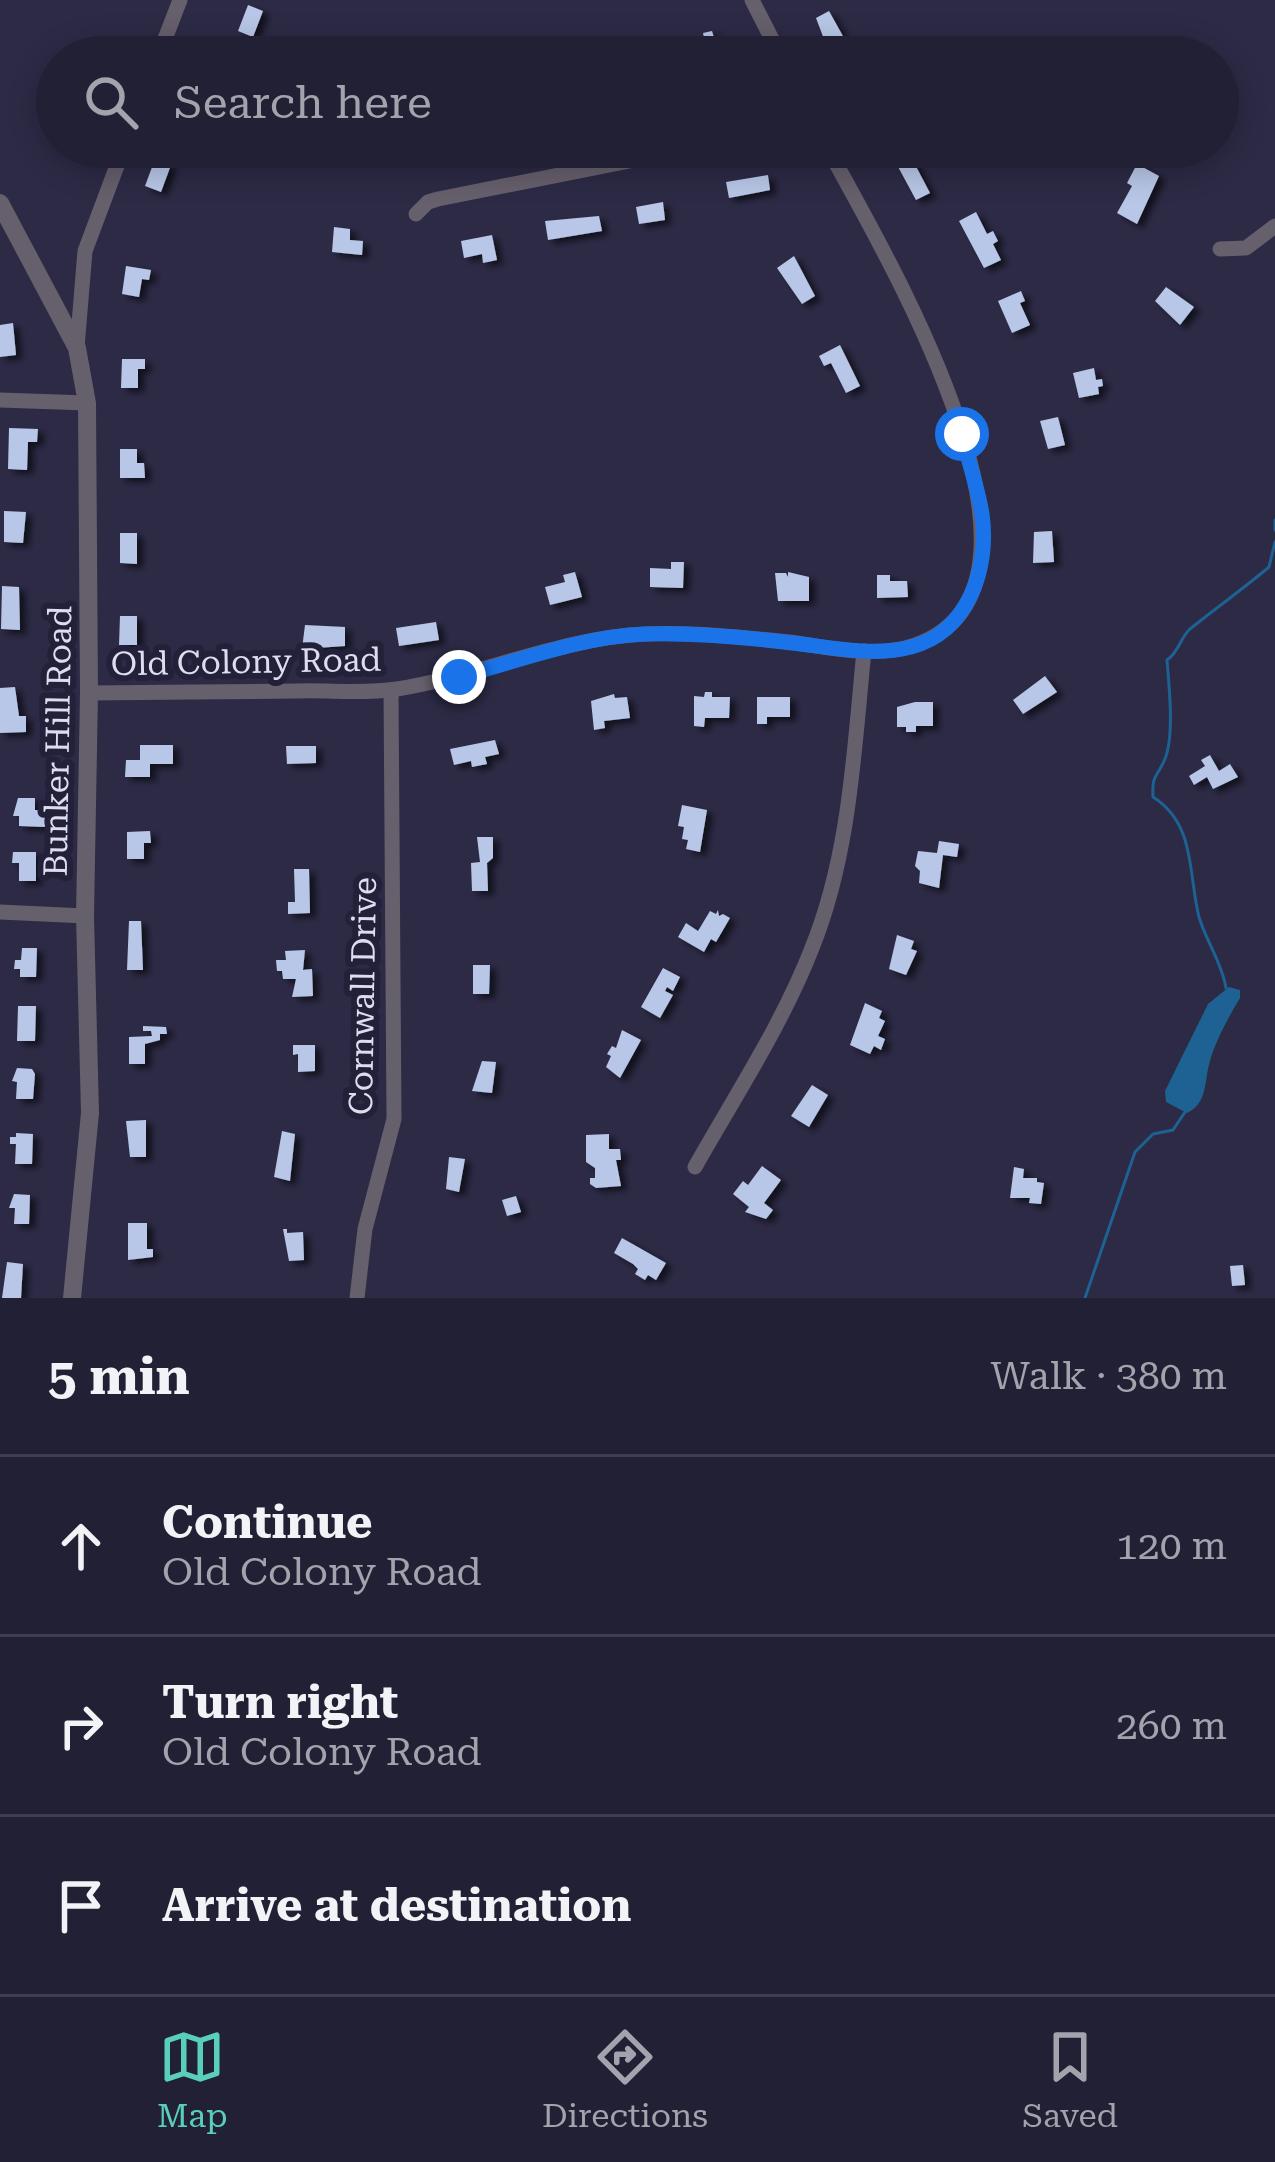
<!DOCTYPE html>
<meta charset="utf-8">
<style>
body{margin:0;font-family:"Roboto Serif",serif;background:#29283c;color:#f1f3f6}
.stop{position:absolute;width:36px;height:36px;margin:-27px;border:9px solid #1a73e8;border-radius:50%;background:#fff}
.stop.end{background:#1a73e8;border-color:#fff;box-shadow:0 3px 12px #0008}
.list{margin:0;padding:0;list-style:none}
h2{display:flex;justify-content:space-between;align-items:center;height:156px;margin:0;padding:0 48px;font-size:51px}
h2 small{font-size:39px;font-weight:400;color:#a2a3ac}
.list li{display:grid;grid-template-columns:78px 1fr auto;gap:36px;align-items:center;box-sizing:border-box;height:180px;padding:0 48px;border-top:3px solid #3e3e4f}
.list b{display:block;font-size:45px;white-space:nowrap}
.list p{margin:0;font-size:39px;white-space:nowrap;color:#a2a3ac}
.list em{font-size:39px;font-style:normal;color:#a2a3ac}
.icon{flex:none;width:66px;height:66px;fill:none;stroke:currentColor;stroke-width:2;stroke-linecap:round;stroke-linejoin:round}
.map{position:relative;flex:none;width:1275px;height:1298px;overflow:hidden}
.search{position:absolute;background:#212034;box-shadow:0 6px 30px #0003;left:36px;right:36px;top:36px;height:132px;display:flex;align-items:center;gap:30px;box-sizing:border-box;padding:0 42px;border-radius:66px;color:#a2a3ac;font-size:45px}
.sheet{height:696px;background:#212034}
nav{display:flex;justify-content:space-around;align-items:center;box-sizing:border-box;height:168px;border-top:3px solid #3e3e4f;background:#212034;font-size:33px;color:#a2a3ac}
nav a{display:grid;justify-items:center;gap:6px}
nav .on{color:#5acebd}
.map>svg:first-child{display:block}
.water{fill:#1d6293}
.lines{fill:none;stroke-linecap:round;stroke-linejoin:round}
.stream{stroke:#1d6293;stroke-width:3}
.building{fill:#b8c7e7;filter:url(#shadow)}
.minor{stroke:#665f6c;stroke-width:15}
.tertiary{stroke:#665f6c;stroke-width:18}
.route{stroke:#1a73e8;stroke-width:15}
.labels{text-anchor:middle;stroke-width:12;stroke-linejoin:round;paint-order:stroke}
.street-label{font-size:33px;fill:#ddddef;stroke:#23203a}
</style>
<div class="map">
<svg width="1275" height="1298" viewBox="0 0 1275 1298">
<defs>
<filter id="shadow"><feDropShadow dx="6" dy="4" stdDeviation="3" flood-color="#0009"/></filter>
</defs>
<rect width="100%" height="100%" fill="#2c2a45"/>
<path class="water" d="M1229,987l11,3v8c-11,18 -25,44 -30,63 -6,20 -2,42 -23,52l-21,-11 -1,-11 43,-87z"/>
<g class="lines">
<g class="stream">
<path d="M1275,520v10"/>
<path d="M1226,988c-4,-25 -20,-47 -27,-71 -11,-43 -3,-93 -46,-120 -1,-23 3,-18 11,-36 11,-23 5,-75 3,-101 12,-8 13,-22 23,-31 26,-21 53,-40 79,-62l6,-25"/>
<path d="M1085,1298l50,-146 18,-18 20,-4 14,-21"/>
</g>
</g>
<g class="building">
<path d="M248,5l15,6 -10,26 -15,-6z"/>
<path d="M829,11l15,27 -17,9 -11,-29z"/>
<path d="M712,31l8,26h-36l-2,-11 14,-3 8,-5 -1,-5z"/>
<path d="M910,155l20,38 -14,7 -20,-37z"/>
<path d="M155,159l16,6 -10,27 -16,-6z"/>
<path d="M1137,164l22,12 -22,48 -20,-11 15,-27 -5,-3z"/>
<path d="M768,175l2,15 -41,8 -3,-16z"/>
<path d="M663,202l2,18 -26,4 -3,-17z"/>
<path d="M976,212l11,22 6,-3 5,10 -5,3 8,16 -17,8 -25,-47z"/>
<path d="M599,216l3,15 -54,9 -3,-19z"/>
<path d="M334,227l16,2v11l13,1 -1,14 -30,-3z"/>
<path d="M492,235l5,25 -14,3 -1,-9 -18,4 -3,-17z"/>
<path d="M794,256l21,40 -13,8 -25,-36z"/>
<path d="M126,266l25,4 -2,10 -7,-1 -3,18 -17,-3z"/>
<path d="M1166,287l28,20 -14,18 -25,-24z"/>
<path d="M1021,291l4,10 -5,2 10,22 -18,8 -14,-32z"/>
<path d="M13,323l3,32 -16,2v-32z"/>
<path d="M840,345l20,41 -14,7 -15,-30 -7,3 -5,-10z"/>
<path d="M122,359h23v10h-7v19h-17z"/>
<path d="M1094,368l2,12 6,-1 1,7 -5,1 1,7 -20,4 -6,-25z"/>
<path d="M1058,417l7,28 -17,4 -8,-28z"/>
<path d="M9,428l29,1 -1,13h-9l-1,28 -19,-1z"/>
<path d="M120,449h17v14h7l1,15h-25z"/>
<path d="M4,511l22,1 -3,31 -19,-1z"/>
<path d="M1052,531l2,31 -21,1 1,-31z"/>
<path d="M120,533h17v31l-17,-1z"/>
<path d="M671,562h13l-1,26 -33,-1v-19l21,1z"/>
<path d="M575,572l7,25 -32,8 -5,-18 20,-5 -2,-7z"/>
<path d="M788,572l21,5v24h-31l-3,-28h11l2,4z"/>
<path d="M877,575h13v6h17l1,16 -31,1z"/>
<path d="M2,586l17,1 1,43 -19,-1z"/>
<path d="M120,616h17v29h-18z"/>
<path d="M436,622l3,18 -40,6 -3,-18z"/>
<path d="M305,625l40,2v19l-43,3z"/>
<path d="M1045,676l12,16 -34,22 -10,-14z"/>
<path d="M15,687l4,29h7v16l-26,1v-45z"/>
<path d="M705,692h7v5h18l-1,21h-24l-1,9 -10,-1v-30l10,1z"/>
<path d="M614,694l1,4 12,-1 3,21 -26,3 1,7 -11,2 -3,-29z"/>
<path d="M757,697h33v20h-23v7h-10z"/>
<path d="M915,702h18v24h-17v6h-10v-5h-9v-20z"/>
<path d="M495,740l4,14 -14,3 2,7 -15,3 -1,-6 -17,4 -4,-16z"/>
<path d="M140,745h33v19h-23v13h-25l1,-17h14z"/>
<path d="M286,746h30v17l-29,1z"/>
<path d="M1210,755l9,16 11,-7 8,13 -25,12 -6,-12 -13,8 -5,-9 16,-10 -4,-6z"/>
<path d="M18,798h17v12h10v17l-26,-1v-10h-6z"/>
<path d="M682,805l25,5 -7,42 -14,-3 2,-9 -6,-1 2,-12 -6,-1z"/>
<path d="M150,831l1,12h-7v16h-17v-27z"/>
<path d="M477,837h16v21l-6,5 1,28h-16l-1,-28 9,-1z"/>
<path d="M939,841l20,3 -2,13 -14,-2 -4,33 -20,-5 1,-12 -5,-5 3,-15 19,2z"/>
<path d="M13,852h23v29h-17v-18h-7z"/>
<path d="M294,869h15l1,44 -22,1v-12h7z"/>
<path d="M718,910l1,6 4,-2 7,4 -14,24 -5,-3 -7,13 -26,-15 8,-14 12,8 12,-20 6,3z"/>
<path d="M129,921h12l2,49h-16z"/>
<path d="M897,935l17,6 -3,8 6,2 -11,24 -17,-6z"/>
<path d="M22,948h15l-1,29h-16v-8h-6l1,-9h6z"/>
<path d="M305,950l-2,20 9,-1 1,27 -21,1 4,-18h-13l-1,-8h-5l-1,-11h10l-1,-9z"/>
<path d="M473,965h17l-1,29h-16z"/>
<path d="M663,968l17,9 -7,14 -6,-4 -2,4 8,4 -13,23 -19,-11z"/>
<path d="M865,1003l17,8 -3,7 6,3 -7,15 7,3 -4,11 -7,-4 -4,8 -20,-9z"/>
<path d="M18,1006h18l-1,35h-18z"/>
<path d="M143,1026l23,1 1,7h-7v6l-15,4v20h-16v-27l23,-1 -1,-5h-8z"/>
<path d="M622,1030l19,10 -21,38 -14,-11 5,-11 -4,-2 5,-8 4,2z"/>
<path d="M293,1045h22v26l-17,1v-18l-5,1z"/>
<path d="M482,1061l14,1 -4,31 -20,-2z"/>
<path d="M17,1068l15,1 3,5 -2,25h-17l1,-17 -5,-1z"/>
<path d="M812,1085l16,10 -19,32 -18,-11z"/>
<path d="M146,1120v37h-16l-4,-36z"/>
<path d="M282,1131l13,3 -5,47 -16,-4z"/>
<path d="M16,1133l17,1 -1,30h-17l1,-20h-6v-7h6z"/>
<path d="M609,1134v15h11l1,11h-5l5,26 -25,2 -6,-4v-6h5v-10l-9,-6v-27z"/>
<path d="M449,1157l16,2 -6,33 -13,-3z"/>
<path d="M762,1166l19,14 -17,23 9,7 -7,9 -21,-7 4,-5 -16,-13 10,-13 5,4z"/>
<path d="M1014,1167l10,2 -1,9h14v4l7,1 -3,21 -12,-1 1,-5h-20z"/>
<path d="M14,1194l16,1 -1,29h-15l1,-16h-6z"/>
<path d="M516,1196l5,16 -14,4 -5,-16z"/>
<path d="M128,1223h19v26h6v8l-25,3z"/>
<path d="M283,1229h4v4l16,-1 1,28 -15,1z"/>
<path d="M622,1238l44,25 -10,17 -8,-5 -3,5 -10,-6 3,-5 -5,-5 -19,-11z"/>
<path d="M7,1262l16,2 -2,34h-19z"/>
<path d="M1243,1265l2,20 -13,1 -2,-20z"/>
</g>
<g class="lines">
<g class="minor">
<path d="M752,0l29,57"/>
<path d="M158,57l22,-57"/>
<path d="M416,214l12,-12 10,-3 262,-52"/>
<path d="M1220,249l26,-1 29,-22"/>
<path d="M77,348l8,-97 39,-104"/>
<path d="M0,400l87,3"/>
<path d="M89,693c69,-1 139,-1 208,-2 33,-1 68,3 100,-2 82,-13 164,-51 247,-55 49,-2 97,3 145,8 39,5 87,17 126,3 171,-59 -37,-403 -88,-498"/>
<path d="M0,912l85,4"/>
<path d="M695,1167c40,-71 87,-142 117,-219 38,-94 42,-198 52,-297"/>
<path d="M357,1298l8,-69 29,-110 -3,-429"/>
</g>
<path class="tertiary" d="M0,203l77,145 10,55 2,290 -4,223 5,197 -18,185"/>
</g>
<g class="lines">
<path class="route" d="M459,677c59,-16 125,-41 187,-43 49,-1 97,3 146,9 38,4 81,14 119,4 57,-15 79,-79 71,-133 -4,-26 -14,-53 -20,-80"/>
</g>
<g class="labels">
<g class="street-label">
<text transform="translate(246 661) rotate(-1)" y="12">Old Colony Road</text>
<text transform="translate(57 741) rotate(-89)" y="12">Bunker Hill Road</text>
<text transform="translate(362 996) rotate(-89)" y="12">Cornwall Drive</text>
</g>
</g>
</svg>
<div class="stop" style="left:962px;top:434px"></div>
<div class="stop end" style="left:459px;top:677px"></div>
<div class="search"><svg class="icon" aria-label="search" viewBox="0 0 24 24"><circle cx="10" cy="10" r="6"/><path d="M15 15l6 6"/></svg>Search here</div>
</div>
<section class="sheet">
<h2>5 min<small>Walk · 380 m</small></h2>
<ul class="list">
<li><svg class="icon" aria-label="ahead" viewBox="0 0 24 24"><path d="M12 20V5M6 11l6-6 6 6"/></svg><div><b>Continue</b><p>Old Colony Road</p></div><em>120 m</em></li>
<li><svg class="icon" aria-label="right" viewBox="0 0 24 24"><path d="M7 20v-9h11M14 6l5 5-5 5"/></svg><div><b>Turn right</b><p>Old Colony Road</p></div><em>260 m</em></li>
<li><svg class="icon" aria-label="arrive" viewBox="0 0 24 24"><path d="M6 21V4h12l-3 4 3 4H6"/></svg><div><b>Arrive at destination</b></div></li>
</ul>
</section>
<nav>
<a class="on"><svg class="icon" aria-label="map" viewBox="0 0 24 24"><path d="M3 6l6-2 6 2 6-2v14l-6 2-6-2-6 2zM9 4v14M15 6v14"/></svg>Map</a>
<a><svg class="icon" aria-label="directions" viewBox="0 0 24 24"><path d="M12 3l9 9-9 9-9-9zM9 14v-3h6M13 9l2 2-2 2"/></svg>Directions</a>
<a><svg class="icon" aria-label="saved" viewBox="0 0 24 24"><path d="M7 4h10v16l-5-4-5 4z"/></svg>Saved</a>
</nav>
